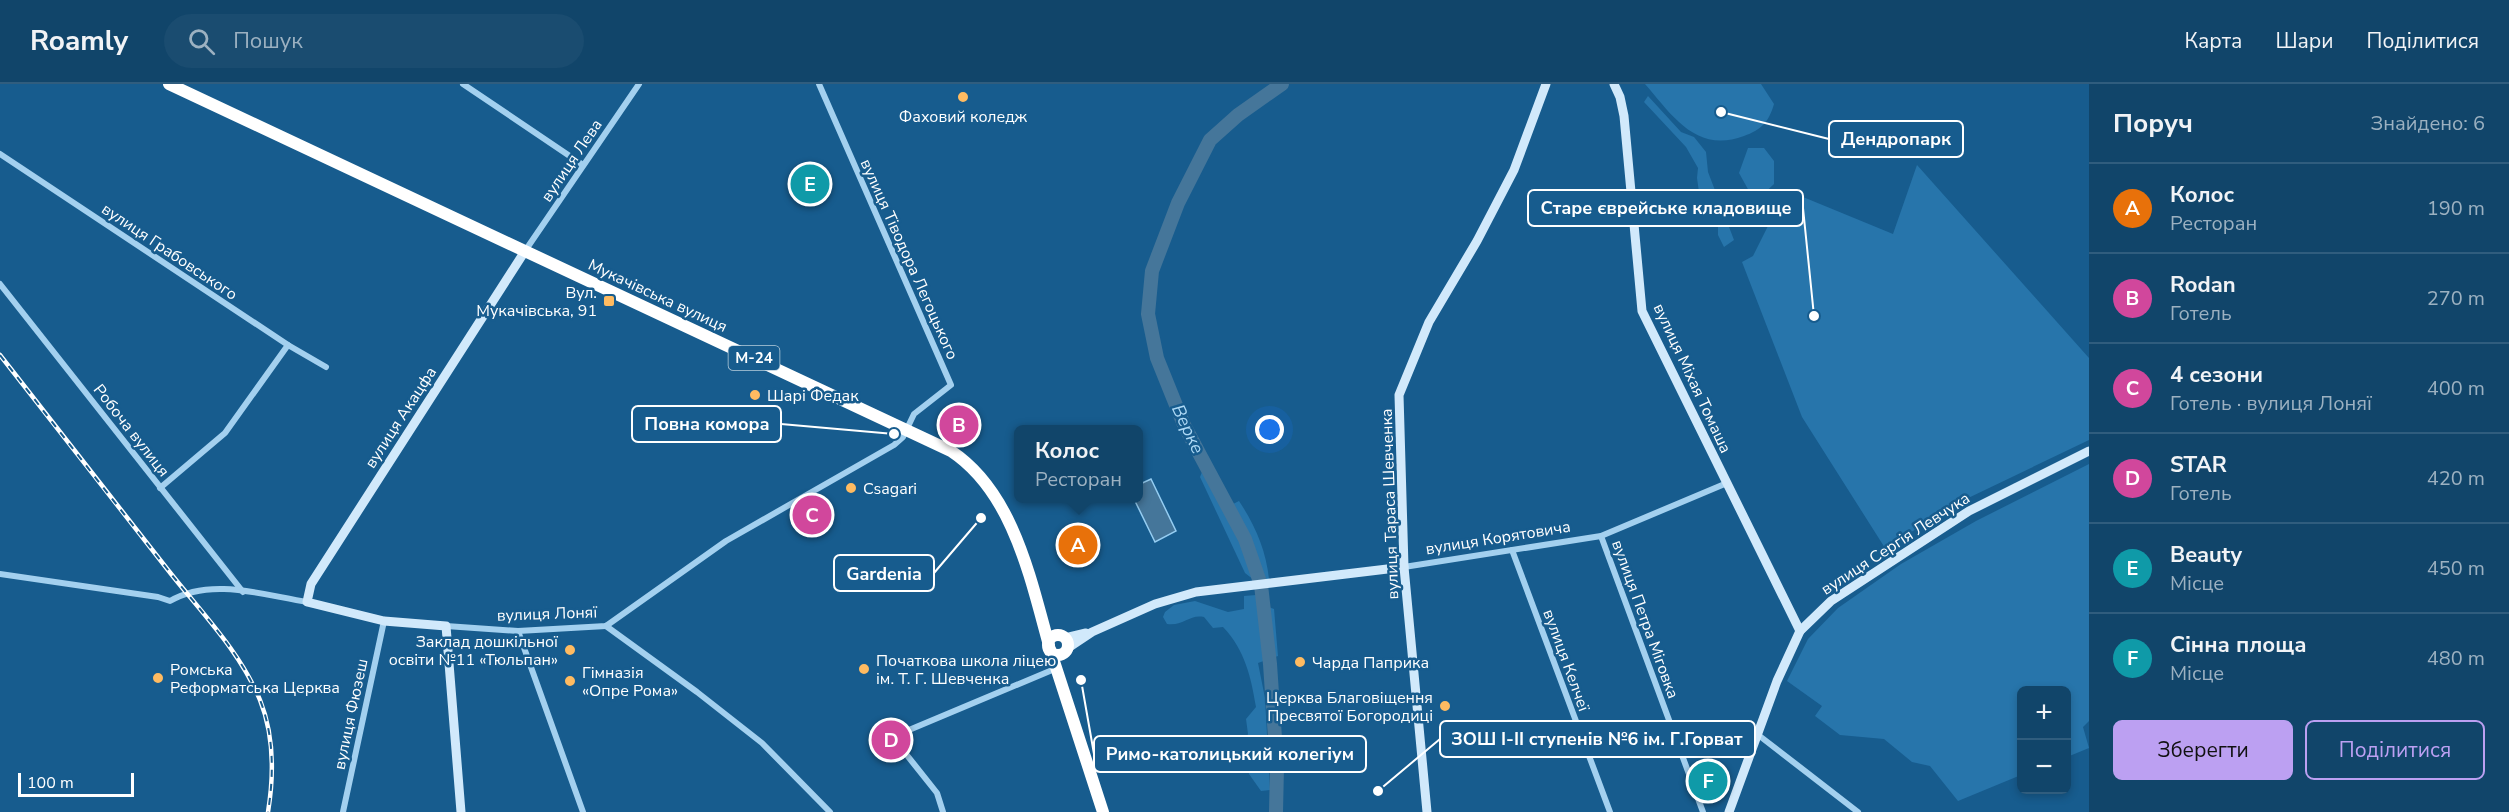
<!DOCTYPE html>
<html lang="uk">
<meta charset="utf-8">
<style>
body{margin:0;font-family:"Nunito Sans",sans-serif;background:#1a4c70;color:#f1f3f6}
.controls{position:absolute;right:18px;bottom:18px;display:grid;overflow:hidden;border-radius:9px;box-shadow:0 3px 9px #0003}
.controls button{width:54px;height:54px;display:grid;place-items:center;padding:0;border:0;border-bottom:2px solid #305d7e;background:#11456a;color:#f1f3f6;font:30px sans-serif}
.scale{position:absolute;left:18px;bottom:15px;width:116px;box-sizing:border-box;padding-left:6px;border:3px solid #fff;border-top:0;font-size:16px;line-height:21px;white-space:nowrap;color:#fff;-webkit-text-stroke:4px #175c8e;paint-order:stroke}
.you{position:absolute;left:1270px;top:346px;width:21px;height:21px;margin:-15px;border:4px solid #fff;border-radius:50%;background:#1a73e8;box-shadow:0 0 0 9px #1a73e833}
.badge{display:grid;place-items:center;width:39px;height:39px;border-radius:50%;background:#bca0f2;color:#fff;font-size:20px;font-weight:700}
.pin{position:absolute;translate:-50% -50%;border:3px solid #fff;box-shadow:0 2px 6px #0006}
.popup{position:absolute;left:1014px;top:341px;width:129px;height:78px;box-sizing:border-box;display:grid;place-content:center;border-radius:9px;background:#11456a;filter:drop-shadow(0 2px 4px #0005);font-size:20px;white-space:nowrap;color:#9cb1c1}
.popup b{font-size:22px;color:#f1f3f6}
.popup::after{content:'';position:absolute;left:50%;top:100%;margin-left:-12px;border:12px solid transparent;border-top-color:#11456a}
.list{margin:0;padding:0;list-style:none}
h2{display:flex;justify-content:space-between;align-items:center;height:78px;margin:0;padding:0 24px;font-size:26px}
h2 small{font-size:20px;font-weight:400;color:#9cb1c1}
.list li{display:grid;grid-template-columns:39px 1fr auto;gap:18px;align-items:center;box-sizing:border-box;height:90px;padding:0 24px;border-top:2px solid #305d7e}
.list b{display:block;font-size:22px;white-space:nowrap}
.list p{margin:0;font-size:20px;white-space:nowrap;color:#9cb1c1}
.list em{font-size:20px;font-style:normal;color:#9cb1c1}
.actions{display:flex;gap:12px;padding:18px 24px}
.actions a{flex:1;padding:14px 0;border:2px solid #bca0f2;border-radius:9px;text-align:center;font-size:21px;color:#bca0f2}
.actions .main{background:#bca0f2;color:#111}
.icon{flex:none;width:33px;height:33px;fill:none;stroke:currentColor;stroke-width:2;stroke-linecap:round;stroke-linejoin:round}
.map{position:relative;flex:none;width:2089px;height:728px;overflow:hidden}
header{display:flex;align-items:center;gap:36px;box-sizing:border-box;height:84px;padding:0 30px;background:#11456a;border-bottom:2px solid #305d7e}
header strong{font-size:28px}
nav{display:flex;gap:33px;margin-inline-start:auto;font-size:21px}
.search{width:420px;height:54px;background:#1a4c70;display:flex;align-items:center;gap:15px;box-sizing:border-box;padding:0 21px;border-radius:33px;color:#9cb1c1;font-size:22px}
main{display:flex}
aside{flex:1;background:#11456a}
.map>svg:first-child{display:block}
.green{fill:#2775ab}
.water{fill:#45769a;stroke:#95cdf2;stroke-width:1.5}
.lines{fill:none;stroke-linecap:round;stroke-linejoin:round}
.river{stroke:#45769a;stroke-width:14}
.street{stroke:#a3d0ef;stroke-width:6}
.secondary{stroke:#d1e9fb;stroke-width:9}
.highway{stroke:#fff;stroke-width:12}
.rail-casing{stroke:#fff;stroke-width:4.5}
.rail{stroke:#175c8e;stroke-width:2;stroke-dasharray:7;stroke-linecap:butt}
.poi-dot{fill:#ffbb61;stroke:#175c8e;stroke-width:2}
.labels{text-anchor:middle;stroke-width:5;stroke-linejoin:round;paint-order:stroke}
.shield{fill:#175c8e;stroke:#b9cedd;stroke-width:1.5}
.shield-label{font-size:15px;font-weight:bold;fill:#fff}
.poi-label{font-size:16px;fill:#fff;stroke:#175c8e;text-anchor:start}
.street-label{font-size:16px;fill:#fff;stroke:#175c8e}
.water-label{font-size:18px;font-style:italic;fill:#afdaf6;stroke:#175c8e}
.leader{fill:none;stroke:#fff;stroke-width:2}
.callout-dot{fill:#fff;stroke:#175c8e;stroke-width:2}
.callout{fill:#175c8e;stroke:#fff;stroke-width:2}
.callout-label{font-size:18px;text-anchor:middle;font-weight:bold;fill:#fff}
</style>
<header>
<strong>Roamly</strong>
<div class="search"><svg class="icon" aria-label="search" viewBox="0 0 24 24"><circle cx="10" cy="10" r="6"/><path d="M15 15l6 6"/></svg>Пошук</div>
<nav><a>Карта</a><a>Шари</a><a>Поділитися</a></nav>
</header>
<main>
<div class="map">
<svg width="2089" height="728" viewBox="0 0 2089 728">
<rect width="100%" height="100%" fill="#175c8e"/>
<g class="green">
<path d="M1645,0h116l13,20c-5,18 -13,26 -30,32 -48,18 -72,-21 -99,-52z"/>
<path d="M1648,12l33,36 13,5 12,15 2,20 26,68 -10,7 -6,-12v-14l-19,-29 -2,-14 1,-10 -12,-21 -42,-45z"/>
<path d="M1748,64h16l10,13v23l-20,19 -5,-12 -10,-18z"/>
<path d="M1917,81l172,193v82l-125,60 -79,48 -83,-131 -60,-155 11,-6 33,-66 107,44z"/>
<path d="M2089,380v257l-6,6 6,21 -22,9 -1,-67h-44l-1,85 -63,26 -28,-35 -18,-4 -28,-23 -44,-4 -25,-19 7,-10 -35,-25 21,-42 30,-31 63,-44 75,-43z"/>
<path d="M1202,388l23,36 14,-7c16,24 27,49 30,78l-15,1 -9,-7 -45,-96z"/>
<path d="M1256,511l5,9 13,5 4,47 -20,7 7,35 5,92 -9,1 -12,-17 -5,-31 4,-9 -2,-15 10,-12c-5,-30 -11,-57 -33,-80l-10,1 -9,-11c-15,-3 -19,9 -37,7l-4,-7 2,-5 9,-7 21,-4 33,11 16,-3v-13z"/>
</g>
<path class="water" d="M1151,395l25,52 -21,11 -21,-43 4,-1v-13z"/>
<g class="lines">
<path class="river" d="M1276,728l1,-45 -7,-103 -9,-79 -16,-46 -61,-114 -27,-67 -9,-44 4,-43 26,-68 32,-63 28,-25 44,-31"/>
<g class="street">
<path d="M463,0l120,81"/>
<path d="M0,70l288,191 38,22"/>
<path d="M525,167l114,-167"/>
<path d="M0,200l243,308"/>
<path d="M160,404l65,-55 63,-88"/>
<path d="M1601,452l102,276"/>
<path d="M1512,466l98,262"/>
<path d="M1404,483l197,-31 126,-53"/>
<path d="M0,490l158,23 12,4c41,-24 93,-6 137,1"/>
<path d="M446,542l72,5 88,-5 120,-85 168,-96 9,-8 11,-23 37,-29 -132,-301"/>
<path d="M606,542l91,66 65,51 68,69"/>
<path d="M518,547l65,181"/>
<path d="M1757,650l101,78"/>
<path d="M343,728l41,-191"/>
<path d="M943,728l-6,-19 -35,-44 -2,-7 4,-8 5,-4 148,-62"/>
</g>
<g class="secondary">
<path d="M1614,0l6,13 4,19 18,195 158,320"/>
<path d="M1065,554l21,-5"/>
<path d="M1068,564l24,-16 63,-28 41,-12 208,-25"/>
<path d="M461,728l-15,-186 -62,-5 -77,-19 4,-18 214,-333"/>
<path d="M1427,728l-23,-245 -5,-172 30,-73 48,-81 37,-71 32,-86"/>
<path d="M1729,728l48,-131 23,-50 31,-30 138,-90 120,-60"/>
</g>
<g class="highway">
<path d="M169,0l782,367c62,41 79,126 98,194"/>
<circle cx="1058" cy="561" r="10"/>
<path d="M1050,565l53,163"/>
</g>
<g class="rail-casing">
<path id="rail" d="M0,271c56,72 112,144 168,215 32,41 72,81 92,130 14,35 14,75 8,112"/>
</g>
<use href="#rail" class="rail"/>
</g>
<g class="poi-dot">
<circle cx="963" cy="13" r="6"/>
<rect x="603" y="211" width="12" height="12" rx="3"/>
<circle cx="755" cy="311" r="6"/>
<circle cx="851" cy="404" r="6"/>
<circle cx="570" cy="566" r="6"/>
<circle cx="1300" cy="578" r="6"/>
<circle cx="864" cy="585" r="6"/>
<circle cx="158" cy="594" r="6"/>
<circle cx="570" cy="597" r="6"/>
<circle cx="1445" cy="622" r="6"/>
</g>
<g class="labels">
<rect class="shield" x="728.5" y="262" width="51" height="24" rx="4.5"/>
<g class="shield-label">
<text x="754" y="279">М-24</text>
</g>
<g class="poi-label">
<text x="963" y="38" text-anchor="middle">Фаховий коледж</text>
<text x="597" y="214" text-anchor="end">Вул.<tspan x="597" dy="18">Мукачівська, 91</tspan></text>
<text x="767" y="317">Шарі Федак</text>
<text x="863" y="410">Csagari</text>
<text x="558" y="563" text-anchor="end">Заклад дошкільної<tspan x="558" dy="18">освіти №11 «Тюльпан»</tspan></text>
<text x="876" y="582">Початкова школа ліцею<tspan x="876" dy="18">ім. Т. Г. Шевченка</tspan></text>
<text x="1312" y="584">Чарда Паприка</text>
<text x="170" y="591">Ромська<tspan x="170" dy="18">Реформатська Церква</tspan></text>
<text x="582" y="594">Гімназія<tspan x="582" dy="18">«Опре Рома»</tspan></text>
<text x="1433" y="619" text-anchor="end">Церква Благовіщення<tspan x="1433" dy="18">Пресвятої Богородиці</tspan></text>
</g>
<g class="street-label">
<text transform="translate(571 76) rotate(-56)" y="6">вулиця Лева</text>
<text transform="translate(170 167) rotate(34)" y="6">вулиця Грабовського</text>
<text transform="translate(910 175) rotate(66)" y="6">вулиця Тіводора Легоцького</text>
<text transform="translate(658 211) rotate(25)" y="6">Мукачівська вулиця</text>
<text transform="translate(1693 294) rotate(65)" y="6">вулиця Міхая Томаша</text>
<text transform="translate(400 333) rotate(-57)" y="6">вулиця Акацфа</text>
<text transform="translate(132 346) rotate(52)" y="6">Робоча вулиця</text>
<text transform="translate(1389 420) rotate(-92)" y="6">вулиця Тараса Шевченка</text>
<text transform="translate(1498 453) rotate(-9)" y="6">вулиця Корятовича</text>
<text transform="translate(1895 459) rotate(-33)" y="6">вулиця Сергія Левчука</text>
<text transform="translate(547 529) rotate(-2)" y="6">вулиця Лоняї</text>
<text transform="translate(1646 535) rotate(70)" y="6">вулиця Петра Міговка</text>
<text transform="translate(1567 576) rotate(70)" y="6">вулиця Келчеї</text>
<text transform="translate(350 630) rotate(-78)" y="6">вулиця Фюзеш</text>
</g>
<g class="water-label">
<text transform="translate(1188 345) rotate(65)" y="6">Верке</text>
</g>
</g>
<path class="leader" d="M1721 28L1829 55M1814 232L1803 124M894 350L781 340M981 434L934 489M1378 707L1440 655M1081 596L1094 670"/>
<g class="callout-dot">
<circle cx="1721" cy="28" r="6"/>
<circle cx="1814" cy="232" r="6"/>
<circle cx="894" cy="350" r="6"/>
<circle cx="981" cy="434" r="6"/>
<circle cx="1378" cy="707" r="6"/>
<circle cx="1081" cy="596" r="6"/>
</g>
<g class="callout">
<rect x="1829" y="37" width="134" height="36" rx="6"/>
<rect x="1528" y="106" width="275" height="36" rx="6"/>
<rect x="632" y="322" width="149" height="36" rx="6"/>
<rect x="834" y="471" width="100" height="36" rx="6"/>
<rect x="1440" y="637" width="315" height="36" rx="6"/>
<rect x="1094" y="652" width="272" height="36" rx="6"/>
</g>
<g class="callout-label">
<text x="1896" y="61">Дендропарк</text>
<text x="1666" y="130">Старе єврейське кладовище</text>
<text x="707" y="346">Повна комора</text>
<text x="884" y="496">Gardenia</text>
<text x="1597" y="661">ЗОШ І-ІІ ступенів №6 ім. Г.Горват</text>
<text x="1230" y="676">Римо-католицький колегіум</text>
</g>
</svg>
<div class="controls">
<button>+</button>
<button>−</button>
</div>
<div class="scale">100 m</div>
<div class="you"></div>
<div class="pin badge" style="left:1078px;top:461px;background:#e8710a">A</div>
<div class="popup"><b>Колос</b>Ресторан</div>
<div class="pin badge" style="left:959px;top:341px;background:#d1479c">B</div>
<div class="pin badge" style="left:812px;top:431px;background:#d1479c">C</div>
<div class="pin badge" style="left:891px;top:656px;background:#d1479c">D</div>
<div class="pin badge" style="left:810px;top:100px;background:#0f9aa8">E</div>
<div class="pin badge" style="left:1708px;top:697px;background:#0f9aa8">F</div>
</div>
<aside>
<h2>Поруч<small>Знайдено: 6</small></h2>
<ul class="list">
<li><span class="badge" style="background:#e8710a">A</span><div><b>Колос</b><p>Ресторан</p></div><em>190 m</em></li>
<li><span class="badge" style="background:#d1479c">B</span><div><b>Rodan</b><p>Готель</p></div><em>270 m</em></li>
<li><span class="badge" style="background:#d1479c">C</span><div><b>4 сезони</b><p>Готель · вулиця Лоняї</p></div><em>400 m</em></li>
<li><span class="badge" style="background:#d1479c">D</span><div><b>STAR</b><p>Готель</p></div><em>420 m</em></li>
<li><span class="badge" style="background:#0f9aa8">E</span><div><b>Beauty</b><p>Місце</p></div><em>450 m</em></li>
<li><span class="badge" style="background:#0f9aa8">F</span><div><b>Сінна площа</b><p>Місце</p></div><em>480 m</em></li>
</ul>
<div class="actions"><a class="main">Зберегти</a><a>Поділитися</a></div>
</aside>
</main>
